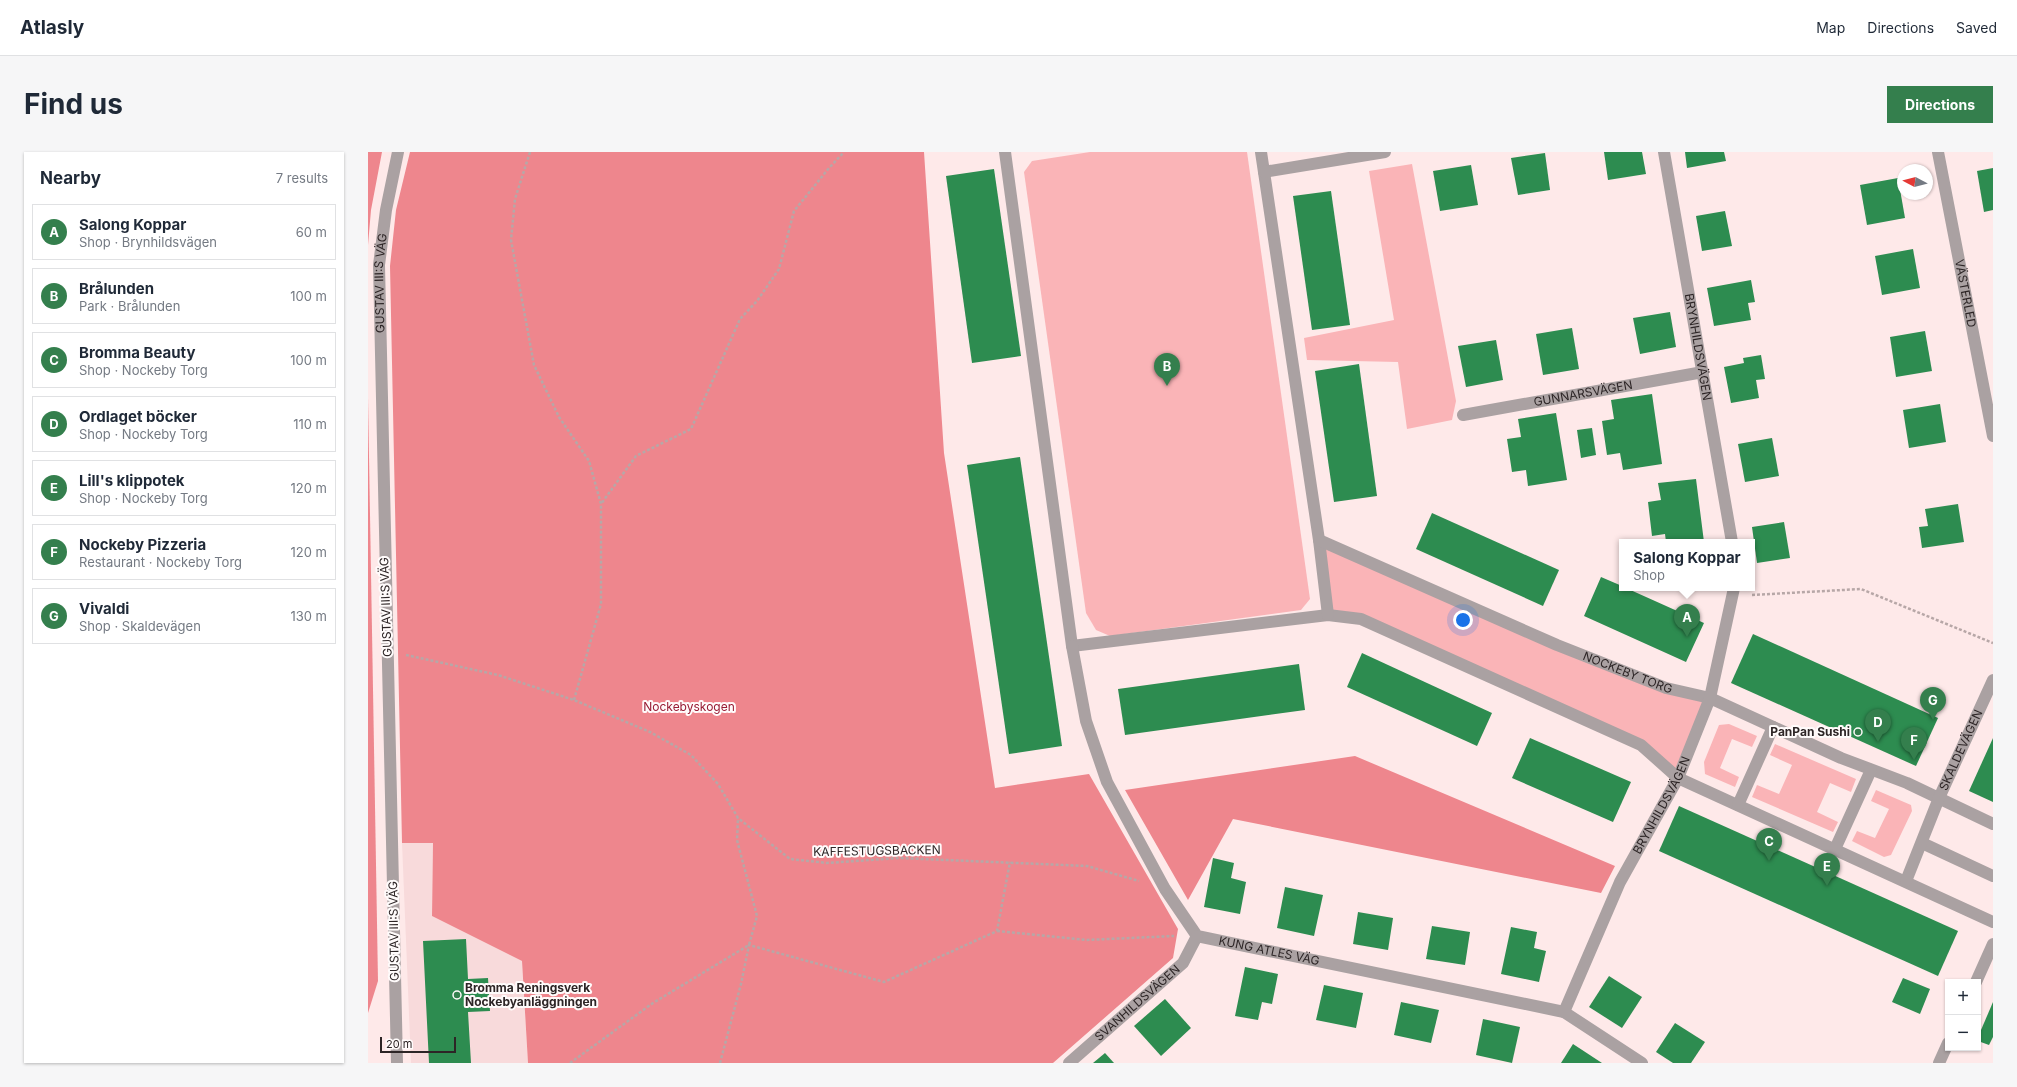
<!DOCTYPE html>
<html lang="en">
<head>
<meta charset="utf-8">
<style>
  body { margin:0; font-family:Inter,sans-serif; background:#f6f6f7; color:#1f2937 }
  .controls { position:absolute; right:12px; bottom:12px; display:grid; overflow:hidden; border-radius:0px; box-shadow:0 1px 3px #0004 }
  .controls button { width:36px; height:36px; display:grid; place-items:center; padding:0; border:0; border-bottom:1px solid #e0e1e3; background:#fff; color:#1f2937; font:20px sans-serif }
  .compass { position:absolute; left:1529px; top:12px; width:36px; height:36px; border-radius:50%; background:#fff; box-shadow:0 1px 3px #0004; rotate:277deg }
  .scale { position:absolute; left:12px; bottom:10px; width:76px; box-sizing:border-box; padding-left:4px; border:2px solid #2d2526; border-top:0; font-size:11px; line-height:14px; white-space:nowrap; color:#2d2526; -webkit-text-stroke:3px #fffbfb; paint-order:stroke }
  .you { position:absolute; left:1095px; top:468px; width:14px; height:14px; margin:-10px; border:3px solid #fff; border-radius:50%; background:#1a73e8; box-shadow:0 0 0 6px #1a73e833 }
  .badge { display:grid; place-items:center; width:26px; height:26px; border-radius:50%; background:#347f4d; color:#fff; font-size:13px; font-weight:700 }
  .pin { position:absolute; translate:-50% -33px; filter:drop-shadow(0 1px 2px #0008) }
  .pin::after { content:''; position:absolute; top:21px; width:14px; height:12px; background:inherit; clip-path:polygon(0 0,100% 0,50% 100%) }
  .popup { position:absolute; left:1251px; top:387px; width:136px; height:52px; box-sizing:border-box; display:grid; place-content:center; border-radius:0px; background:#fff; filter:drop-shadow(0 1px 3px #0005); font-size:13px; white-space:nowrap; color:#747a83 }
  .popup b { font-size:15px; color:#1f2937 }
  .popup::after { content:''; position:absolute; left:50%; top:100%; margin-left:-8px; border:8px solid transparent; border-top-color:#fff }
  .list { margin:0; padding:0; list-style:none }
  h2 { display:flex; justify-content:space-between; align-items:center; height:52px; margin:0; padding:0 16px; font-size:17px }
  h2 small { font-size:13px; font-weight:400; color:#747a83 }
  .list li { display:grid; grid-template-columns:26px 1fr auto; gap:12px; align-items:center; box-sizing:border-box; height:56px; margin:0 8px 8px; padding:0 8px; border:1px solid #e0e1e3; border-radius:0px }
  .list b { display:block; font-size:15px; white-space:nowrap }
  .list p { margin:0; font-size:13px; white-space:nowrap; color:#747a83 }
  .list em { font-size:13px; font-style:normal; color:#747a83 }
  .map { position:relative; flex:none; width:1625px; height:911px; overflow:hidden; border-radius:0px }
  header { display:flex; align-items:center; gap:24px; box-sizing:border-box; height:56px; padding:0 20px; background:#fff; border-bottom:1px solid #e0e1e3 }
  header strong { font-size:19px }
  nav { display:flex; gap:22px; margin-inline-start:auto; font-size:14px }
  .intro { display:flex; align-items:center; justify-content:space-between; box-sizing:border-box; height:96px; padding:0 24px }
  h1 { margin:0; font-size:28px }
  .button { padding:10px 18px; border-radius:0px; background:#347f4d; color:#fff; font-size:14px; font-weight:700 }
  main { display:flex; gap:24px; padding:0 24px }
  aside { flex:1; background:#fff; border-radius:0px; box-shadow:0 1px 3px #0004 }
  .map>svg:first-child { display:block }
</style>
</head>
<body>
<header>
<strong>Atlasly</strong>
<nav><a>Map</a><a>Directions</a><a>Saved</a></nav>
</header>
<div class="intro"><h1>Find us</h1><a class="button">Directions</a></div>
<main>
<aside>
<h2>Nearby<small>7 results</small></h2>
<ul class="list">
<li><span class="badge">A</span><div><b>Salong Koppar</b><p>Shop · Brynhildsvägen</p></div><em>60 m</em></li>
<li><span class="badge">B</span><div><b>Brålunden</b><p>Park · Brålunden</p></div><em>100 m</em></li>
<li><span class="badge">C</span><div><b>Bromma Beauty</b><p>Shop · Nockeby Torg</p></div><em>100 m</em></li>
<li><span class="badge">D</span><div><b>Ordlaget böcker</b><p>Shop · Nockeby Torg</p></div><em>110 m</em></li>
<li><span class="badge">E</span><div><b>Lill's klippotek</b><p>Shop · Nockeby Torg</p></div><em>120 m</em></li>
<li><span class="badge">F</span><div><b>Nockeby Pizzeria</b><p>Restaurant · Nockeby Torg</p></div><em>120 m</em></li>
<li><span class="badge">G</span><div><b>Vivaldi</b><p>Shop · Skaldevägen</p></div><em>130 m</em></li>
</ul>
</aside>
<div class="map">
<svg width="1625" height="911" viewBox="0 0 1625 911">
  <rect width="100%" height="100%" fill="#fee9e9"/>
  <polygon fill="#f8dadb" points="34,691 65,691 64,764 154,809 160,911 43,911"/>
  <g fill="#fab4b7">
    <polygon points="722,0 879,0 942,447 933,458 742,484 728,478 718,461 656,20 664,9"/>
    <polygon points="1044,12 1088,249 1084,268 1039,277 1030,210 939,208 936,186 1026,168 1001,19"/>
    <polygon points="951,388 1298,536 1342,546 1310,626 1273,593 993,467 960,463"/>
    <polygon points="1361,572 1389,584 1384,595 1364,587 1352,616 1371,625 1367,635 1337,622 1336,610 1351,573"/>
    <polygon points="1407,592 1488,627 1483,640 1462,631 1449,660 1470,670 1465,680 1384,645 1389,633 1411,642 1424,613 1402,603"/>
    <polygon points="1508,638 1543,653 1544,659 1523,703 1516,705 1484,689 1489,679 1507,686 1521,657 1503,649"/>
  </g>
  <g fill="#ee868d">
    <polygon points="0,0 14,0 3,58 0,93"/>
    <polygon points="42,0 556,0 576,301 627,636 721,622 810,777 805,806 685,911 160,911 154,809 64,764 65,691 34,691 22,114 28,58"/>
    <polygon points="0,246 10,829 0,861"/>
    <polygon points="987,604 1247,714 1233,741 865,667 820,748 757,638"/>
  </g>
  <g fill="#2d8c50">
    <polygon points="1236,0 1274,0 1278,22 1240,28"/>
    <polygon points="1317,0 1356,0 1358,9 1319,16"/>
    <polygon points="1177,1 1182,38 1150,43 1143,6"/>
    <polygon points="1103,13 1110,53 1072,59 1065,19"/>
    <polygon points="1625,16 1625,58 1616,60 1609,19"/>
    <polygon points="626,17 653,204 604,211 578,24"/>
    <polygon points="1530,26 1537,66 1499,73 1492,33"/>
    <polygon points="963,39 982,173 944,178 925,44"/>
    <polygon points="1357,59 1364,94 1334,99 1328,64"/>
    <polygon points="1545,97 1552,136 1514,143 1507,104"/>
    <polygon points="1383,128 1387,150 1380,151 1383,168 1346,174 1339,136"/>
    <polygon points="1302,160 1308,195 1272,202 1265,166"/>
    <polygon points="1204,176 1211,217 1175,223 1168,182"/>
    <polygon points="1557,179 1564,219 1528,225 1522,185"/>
    <polygon points="1128,188 1135,228 1098,235 1090,194"/>
    <polygon points="1393,203 1397,227 1388,228 1391,246 1363,251 1356,215 1376,211 1375,206"/>
    <polygon points="991,212 1009,344 966,350 947,219"/>
    <polygon points="1284,242 1294,312 1255,318 1252,301 1239,303 1234,269 1246,267 1243,248"/>
    <polygon points="1572,252 1578,290 1541,296 1535,258"/>
    <polygon points="1188,261 1199,328 1160,334 1158,318 1144,320 1139,287 1153,285 1150,267"/>
    <polygon points="1224,276 1228,303 1213,306 1209,278"/>
    <polygon points="1404,286 1411,324 1377,330 1370,292"/>
    <polygon points="652,305 694,594 641,602 599,313"/>
    <polygon points="1328,327 1336,390 1298,390 1297,382 1284,384 1280,350 1293,348 1290,331"/>
    <polygon points="1590,352 1596,390 1554,396 1551,375 1560,374 1557,357"/>
    <polygon points="1064,361 1191,418 1175,454 1048,397"/>
    <polygon points="1416,370 1422,406 1389,411 1384,375"/>
    <polygon points="1233,425 1254,434 1254,436 1258,436 1336,471 1318,510 1216,464"/>
    <polygon points="1385,482 1570,566 1548,614 1363,531"/>
    <polygon points="994,501 1124,561 1109,594 979,535"/>
    <polygon points="931,512 937,558 757,583 750,537"/>
    <polygon points="1162,586 1263,630 1245,670 1144,626"/>
    <polygon points="1625,586 1625,650 1601,639"/>
    <polygon points="1311,654 1590,779 1570,824 1291,699"/>
    <polygon points="845,706 866,711 863,726 878,730 872,762 836,755"/>
    <polygon points="917,735 955,743 946,784 909,776"/>
    <polygon points="990,760 1025,766 1020,798 985,792"/>
    <polygon points="1064,774 1102,780 1097,813 1058,807"/>
    <polygon points="1143,775 1169,780 1166,796 1178,799 1171,830 1133,822"/>
    <polygon points="98,787 100,827 120,826 122,859 100,860 103,911 61,911 55,789"/>
    <polygon points="877,815 910,822 904,852 894,850 890,868 867,864"/>
    <polygon points="1241,824 1274,845 1254,876 1221,855"/>
    <polygon points="1535,826 1562,837 1552,862 1524,850"/>
    <polygon points="956,833 995,841 988,876 948,868"/>
    <polygon points="797,847 823,876 793,904 766,874"/>
    <polygon points="1033,850 1071,858 1063,891 1026,883"/>
    <polygon points="1625,850 1625,885 1621,893 1610,889 1610,885"/>
    <polygon points="1115,867 1152,875 1144,911 1108,903"/>
    <polygon points="1307,871 1337,890 1323,911 1305,911 1288,900"/>
    <polygon points="1205,892 1234,911 1193,911"/>
    <polygon points="737,901 746,911 725,911"/>
  </g>
  <g fill="none" stroke-linecap="round" stroke-linejoin="round">
    <g stroke="#b7a7a7" stroke-width="2.5" stroke-dasharray="3 2" stroke-linecap="butt">
      <polyline points="162,0 147,47 143,88 166,213 191,265 221,309 233,352 268,304 323,277 372,167 389,149 411,117 426,59 461,16 476,0"/>
      <polyline points="1384,443 1493,437 1625,491"/>
      <polyline points="38,503 130,523 206,548 282,580 323,603 350,632 370,666 422,707 459,711 531,706 719,714 771,729"/>
      <polyline points="206,548 233,452 233,352"/>
      <polyline points="629,779 718,788 806,784"/>
      <polyline points="202,911 285,851 381,793 389,764 369,688 370,666"/>
      <polyline points="352,911 373,832 381,793 516,830 629,779 642,710"/>
    </g>
    <g stroke="#aaa1a2" stroke-width="12">
      <polyline points="637,0 704,494 960,463 993,467 1273,593 1310,626 1625,770"/>
      <polyline points="893,0 951,388 960,463"/>
      <path id="s1" d="M 1296,0 L 1364,390"/>
      <path id="s2" d="M 1570,0 L 1625,284"/>
      <polyline points="896,20 1017,0"/>
      <path id="s3" d="M 1095,263 L 1335,220"/>
      <path id="s4" d="M 951,388 L 1189,493 L 1298,536 L 1342,546 L 1473,606 L 1539,631 L 1625,672"/>
      <path id="s5" d="M 704,494 L 718,569 L 739,630 L 797,737 L 829,784 L 1196,860 L 1274,911"/>
      <polyline points="1370,653 1405,575"/>
      <polyline points="1554,691 1625,724"/>
      <polyline points="1467,697 1503,618"/>
      <path id="s6" d="M 1538,729 L 1571,646 L 1625,528"/>
      <polyline points="1608,830 1625,792"/>
      <path id="s7" d="M 1196,860 L 1252,730 L 1310,626 L 1342,546 L 1366,436"/>
      <path id="s8" d="M 29,911 L 11,113 L 18,58 L 30,0"/>
      <path id="s9" d="M 701,911 L 815,811 L 829,784"/>
      <polyline points="1571,911 1580,891"/>
    </g>
  </g>
  <g fill="#347f4d" stroke="#fffbfb" stroke-width="1.5">
    <circle cx="1490" cy="580" r="4"/>
    <circle cx="89" cy="843" r="4"/>
  </g>
  <g text-anchor="middle" stroke-width="4" stroke-linejoin="round" paint-order="stroke">
    <g font-size="12" fill="#2d2526" stroke="#fffbfb">
      <text dy="4" stroke="none"><textPath href="#s8" startOffset="780">GUSTAV III:S VÄG</textPath></text>
      <text dy="4" stroke="none"><textPath href="#s2" startOffset="144">VÄSTERLED</textPath></text>
      <text dy="4" stroke="none"><textPath href="#s1" startOffset="198">BRYNHILDSVÄGEN</textPath></text>
      <text dy="4" stroke="none"><textPath href="#s3" startOffset="122">GUNNARSVÄGEN</textPath></text>
      <text transform="translate(18 455) rotate(-92)" y="4">GUSTAV III:S VÄG</text>
      <text dy="4" stroke="none"><textPath href="#s4" startOffset="336">NOCKEBY TORG</textPath></text>
      <text dy="4" stroke="none"><textPath href="#s6" startOffset="142">SKALDEVÄGEN</textPath></text>
      <text dy="4" stroke="none"><textPath href="#s7" startOffset="229">BRYNHILDSVÄGEN</textPath></text>
      <text transform="translate(509 699) rotate(-1)" y="4">KAFFESTUGSBACKEN</text>
      <text transform="translate(26 779) rotate(-91)" y="4">GUSTAV III:S VÄG</text>
      <text dy="4" stroke="none"><textPath href="#s5" startOffset="393">KUNG ATLES VÄG</textPath></text>
      <text dy="4" stroke="none"><textPath href="#s9" startOffset="91">SVANHILDSVÄGEN</textPath></text>
    </g>
    <g font-size="12" fill="#981c35" stroke="#fffbfb">
      <text x="321" y="559">Nockebyskogen</text>
    </g>
    <g font-size="12" font-weight="bold" fill="#2d2526" stroke="#fffbfb" text-anchor="end">
      <text x="1482" y="584">PanPan Sushi</text>
      <text x="97" y="840" text-anchor="start">Bromma Reningsverk<tspan x="97" dy="14">Nockebyanläggningen</tspan></text>
    </g>
  </g>
</svg>
<div class="controls">
<button>+</button>
<button>−</button>
</div>
<svg class="compass" viewBox="-18 -18 36 36"><path d="M0-13l5 13h-10z" fill="#e53935"/><path d="M0 13l5-13h-10z" fill="#747a83"/></svg>
<div class="scale">20 m</div>
<div class="you"></div>
<div class="pin badge" style="left:1319px;top:485px">A</div>
<div class="popup"><b>Salong Koppar</b>Shop</div>
<div class="pin badge" style="left:799px;top:234px">B</div>
<div class="pin badge" style="left:1401px;top:709px">C</div>
<div class="pin badge" style="left:1510px;top:590px">D</div>
<div class="pin badge" style="left:1459px;top:734px">E</div>
<div class="pin badge" style="left:1546px;top:608px">F</div>
<div class="pin badge" style="left:1565px;top:568px">G</div>
</div>
</main>
</body>
</html>
